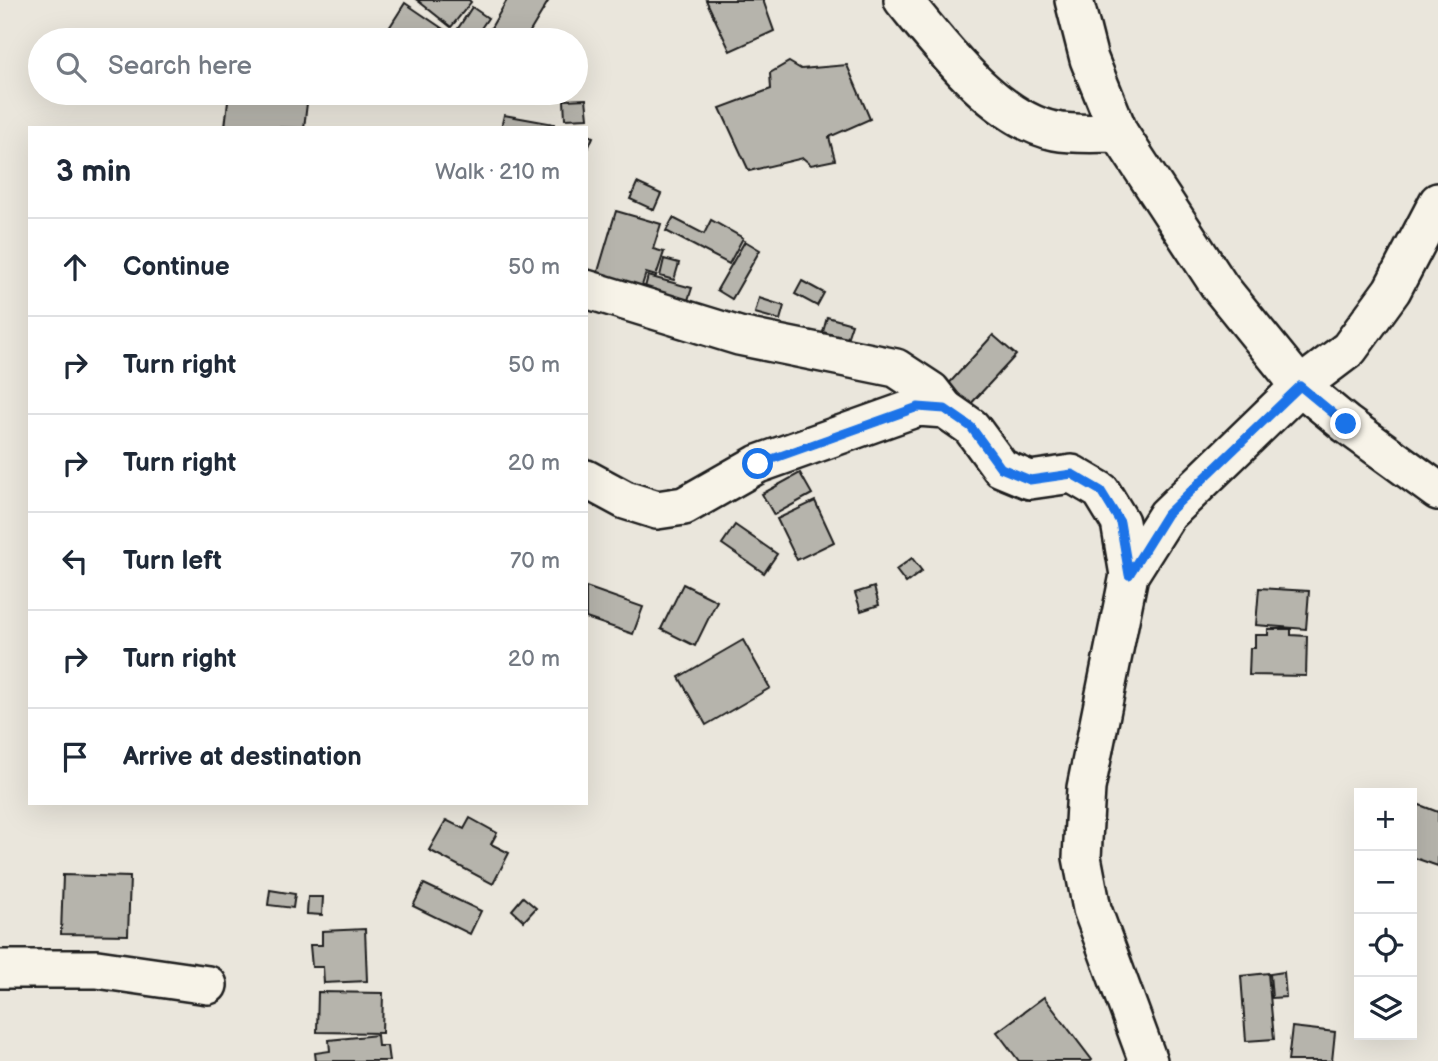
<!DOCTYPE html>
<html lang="en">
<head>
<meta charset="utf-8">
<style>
  body { margin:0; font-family:"Balsamiq Sans",sans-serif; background:#f6f6f7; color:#1f2937 }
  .controls { position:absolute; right:21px; bottom:21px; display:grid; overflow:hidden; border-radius:0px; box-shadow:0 7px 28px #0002 }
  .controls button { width:63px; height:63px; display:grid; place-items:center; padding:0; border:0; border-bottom:2px solid #e0e1e3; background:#fff; color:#1f2937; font:35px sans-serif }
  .stop { position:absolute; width:21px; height:21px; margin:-16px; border:5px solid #1a73e8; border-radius:50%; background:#fff }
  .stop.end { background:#1a73e8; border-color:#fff; box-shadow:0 2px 7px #0008 }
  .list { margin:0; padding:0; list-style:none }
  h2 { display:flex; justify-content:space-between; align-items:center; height:91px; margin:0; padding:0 28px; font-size:30px }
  h2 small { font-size:23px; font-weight:400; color:#747a83 }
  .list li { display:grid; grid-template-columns:46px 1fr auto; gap:21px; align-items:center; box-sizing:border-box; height:98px; padding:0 28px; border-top:2px solid #e0e1e3 }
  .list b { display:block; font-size:26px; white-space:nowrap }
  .list em { font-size:23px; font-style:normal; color:#747a83 }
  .icon { flex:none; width:38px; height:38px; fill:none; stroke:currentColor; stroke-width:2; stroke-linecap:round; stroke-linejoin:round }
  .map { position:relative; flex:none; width:1438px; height:1061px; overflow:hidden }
  .search { position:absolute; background:#fff; box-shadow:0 7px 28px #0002; left:28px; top:28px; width:560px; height:77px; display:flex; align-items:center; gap:18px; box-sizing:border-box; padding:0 24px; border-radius:38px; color:#747a83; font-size:26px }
  .panel { position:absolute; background:#fff; box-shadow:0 7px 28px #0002; left:28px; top:126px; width:560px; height:679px; border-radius:0px }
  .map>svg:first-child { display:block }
</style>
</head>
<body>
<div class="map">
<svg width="1438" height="1061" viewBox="0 0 1438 1061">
  <rect width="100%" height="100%" fill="#eae6dc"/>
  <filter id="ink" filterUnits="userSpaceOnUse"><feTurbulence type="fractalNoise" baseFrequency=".0143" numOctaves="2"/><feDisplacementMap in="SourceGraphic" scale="14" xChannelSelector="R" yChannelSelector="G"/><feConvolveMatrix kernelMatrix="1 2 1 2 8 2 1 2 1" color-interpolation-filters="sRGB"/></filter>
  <g filter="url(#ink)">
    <g fill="#b6b4ac" stroke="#1c1c1c" stroke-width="2">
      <polygon points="417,0 469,0 471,2 451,27"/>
      <polygon points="507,0 549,0 525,40 484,40"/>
      <polygon points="706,0 763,0 774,31 730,51"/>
      <polygon points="405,3 455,37 453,40 390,40 384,36"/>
      <polygon points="472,7 488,18 473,40 457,30"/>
      <polygon points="789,62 801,69 847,65 870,119 829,137 835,160 811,165 803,158 749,171 720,108 771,89 770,73"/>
      <polygon points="229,93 308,95 304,128 225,127"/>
      <polygon points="586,99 588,118 565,119 564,100"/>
      <polygon points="504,115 554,124 553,128 501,128"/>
      <polygon points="586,134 593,137 586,153"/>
      <polygon points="637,183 661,194 654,210 630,199"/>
      <polygon points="616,211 661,224 653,249 664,252 656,276 646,273 638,298 594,285"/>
      <polygon points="673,218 704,234 711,220 743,238 729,264 666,231"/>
      <polygon points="745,241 760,250 732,299 717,290"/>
      <polygon points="664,259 679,263 674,280 660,276"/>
      <polygon points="648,276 692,288 687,303 644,291"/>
      <polygon points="802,281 824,293 817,306 795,294"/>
      <polygon points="759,298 784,306 780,320 755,313"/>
      <polygon points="827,317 852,324 847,339 823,332"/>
      <polygon points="993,335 1016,355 967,408 945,388"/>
      <polygon points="800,473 812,494 774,515 762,494"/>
      <polygon points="815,501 834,542 797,560 777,519"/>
      <polygon points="735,525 777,554 764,573 722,544"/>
      <polygon points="912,558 922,571 906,583 896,570"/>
      <polygon points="683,584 717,601 695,646 661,629"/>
      <polygon points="586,587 643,607 633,634 586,618"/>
      <polygon points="874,587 879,605 861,611 855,593"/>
      <polygon points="1259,588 1309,591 1306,629 1256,625"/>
      <polygon points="1268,629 1291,629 1291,635 1307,636 1306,676 1249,675 1250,648 1255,648 1255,635 1268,635"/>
      <polygon points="743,640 770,688 706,725 679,677"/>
      <polygon points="1412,802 1438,812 1438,866 1412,857"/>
      <polygon points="470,818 497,833 491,844 509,853 493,884 429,850 446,820 464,829"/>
      <polygon points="63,875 130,877 128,935 61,934"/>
      <polygon points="424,884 481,911 470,934 413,906"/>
      <polygon points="270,890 295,894 293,908 268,905"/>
      <polygon points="308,897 323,897 322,915 307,914"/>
      <polygon points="523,897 536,908 524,921 512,910"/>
      <polygon points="365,929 367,981 324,983 323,967 312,967 310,945 322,945 322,931"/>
      <polygon points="1284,972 1286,997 1272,998 1270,974"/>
      <polygon points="1268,973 1274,1039 1246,1041 1241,976"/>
      <polygon points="318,992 383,993 382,1033 317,1032"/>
      <polygon points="1044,997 1092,1060 1091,1061 1019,1061 997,1032"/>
      <polygon points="1292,1027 1335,1032 1332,1061 1288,1061"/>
      <polygon points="377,1035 378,1046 387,1046 389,1061 316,1061 315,1053 330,1051 329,1040"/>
    </g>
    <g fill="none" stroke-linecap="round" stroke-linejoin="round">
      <defs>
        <g id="minor">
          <path d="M 903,0 C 939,44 996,120 1055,131 C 1075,135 1098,133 1119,133"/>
          <polyline points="1074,0 1089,59 1119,133 1220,287 1300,386 1346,424 1438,491"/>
          <polyline points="586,289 739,336 896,368 931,391 945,409"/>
          <polyline points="586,479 625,500 657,510 684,506 758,464 918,407 945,409 971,427 1001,468 1030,480 1072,474 1101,491 1120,522 1129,575"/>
          <polyline points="0,969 97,969 208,985"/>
          <polyline points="1148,1061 1092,909 1082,857 1086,788 1129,575 1167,515 1300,386 1349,349 1392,290 1438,202"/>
        </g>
      </defs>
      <use href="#minor" stroke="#1c1c1c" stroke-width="42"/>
      <use href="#minor" stroke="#f7f3e8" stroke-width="37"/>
    </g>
  </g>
  <g fill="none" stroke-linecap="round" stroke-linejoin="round" filter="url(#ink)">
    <polyline stroke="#1a73e8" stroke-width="9" points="758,464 918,407 945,409 971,427 1001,468 1030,480 1072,474 1101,491 1120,522 1129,575 1167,514 1300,386 1346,424"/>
  </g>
</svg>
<div class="controls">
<button>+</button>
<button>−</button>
<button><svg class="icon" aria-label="locate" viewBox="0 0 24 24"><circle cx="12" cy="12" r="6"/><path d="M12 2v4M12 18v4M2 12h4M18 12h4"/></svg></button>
<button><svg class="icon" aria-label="layers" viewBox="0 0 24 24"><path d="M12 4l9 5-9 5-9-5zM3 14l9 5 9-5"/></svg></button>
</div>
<div class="stop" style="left:758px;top:464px"></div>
<div class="stop end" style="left:1346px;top:424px"></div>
<div class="search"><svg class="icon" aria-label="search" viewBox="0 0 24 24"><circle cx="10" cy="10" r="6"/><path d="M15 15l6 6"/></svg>Search here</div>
<section class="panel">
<h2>3 min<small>Walk · 210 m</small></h2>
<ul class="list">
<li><svg class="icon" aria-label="ahead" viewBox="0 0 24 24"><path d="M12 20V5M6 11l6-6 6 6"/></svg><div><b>Continue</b></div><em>50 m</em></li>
<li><svg class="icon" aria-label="right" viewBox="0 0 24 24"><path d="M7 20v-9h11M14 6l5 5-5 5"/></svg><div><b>Turn right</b></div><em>50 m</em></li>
<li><svg class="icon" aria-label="right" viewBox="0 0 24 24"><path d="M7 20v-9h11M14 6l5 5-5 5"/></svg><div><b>Turn right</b></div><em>20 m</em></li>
<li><svg class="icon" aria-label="left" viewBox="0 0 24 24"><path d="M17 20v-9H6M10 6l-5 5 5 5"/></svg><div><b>Turn left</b></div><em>70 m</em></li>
<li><svg class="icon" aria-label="right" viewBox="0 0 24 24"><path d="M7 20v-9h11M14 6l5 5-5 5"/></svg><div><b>Turn right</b></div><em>20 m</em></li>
<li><svg class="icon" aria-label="arrive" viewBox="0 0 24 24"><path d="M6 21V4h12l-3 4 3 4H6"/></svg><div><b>Arrive at destination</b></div></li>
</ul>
</section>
</div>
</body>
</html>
